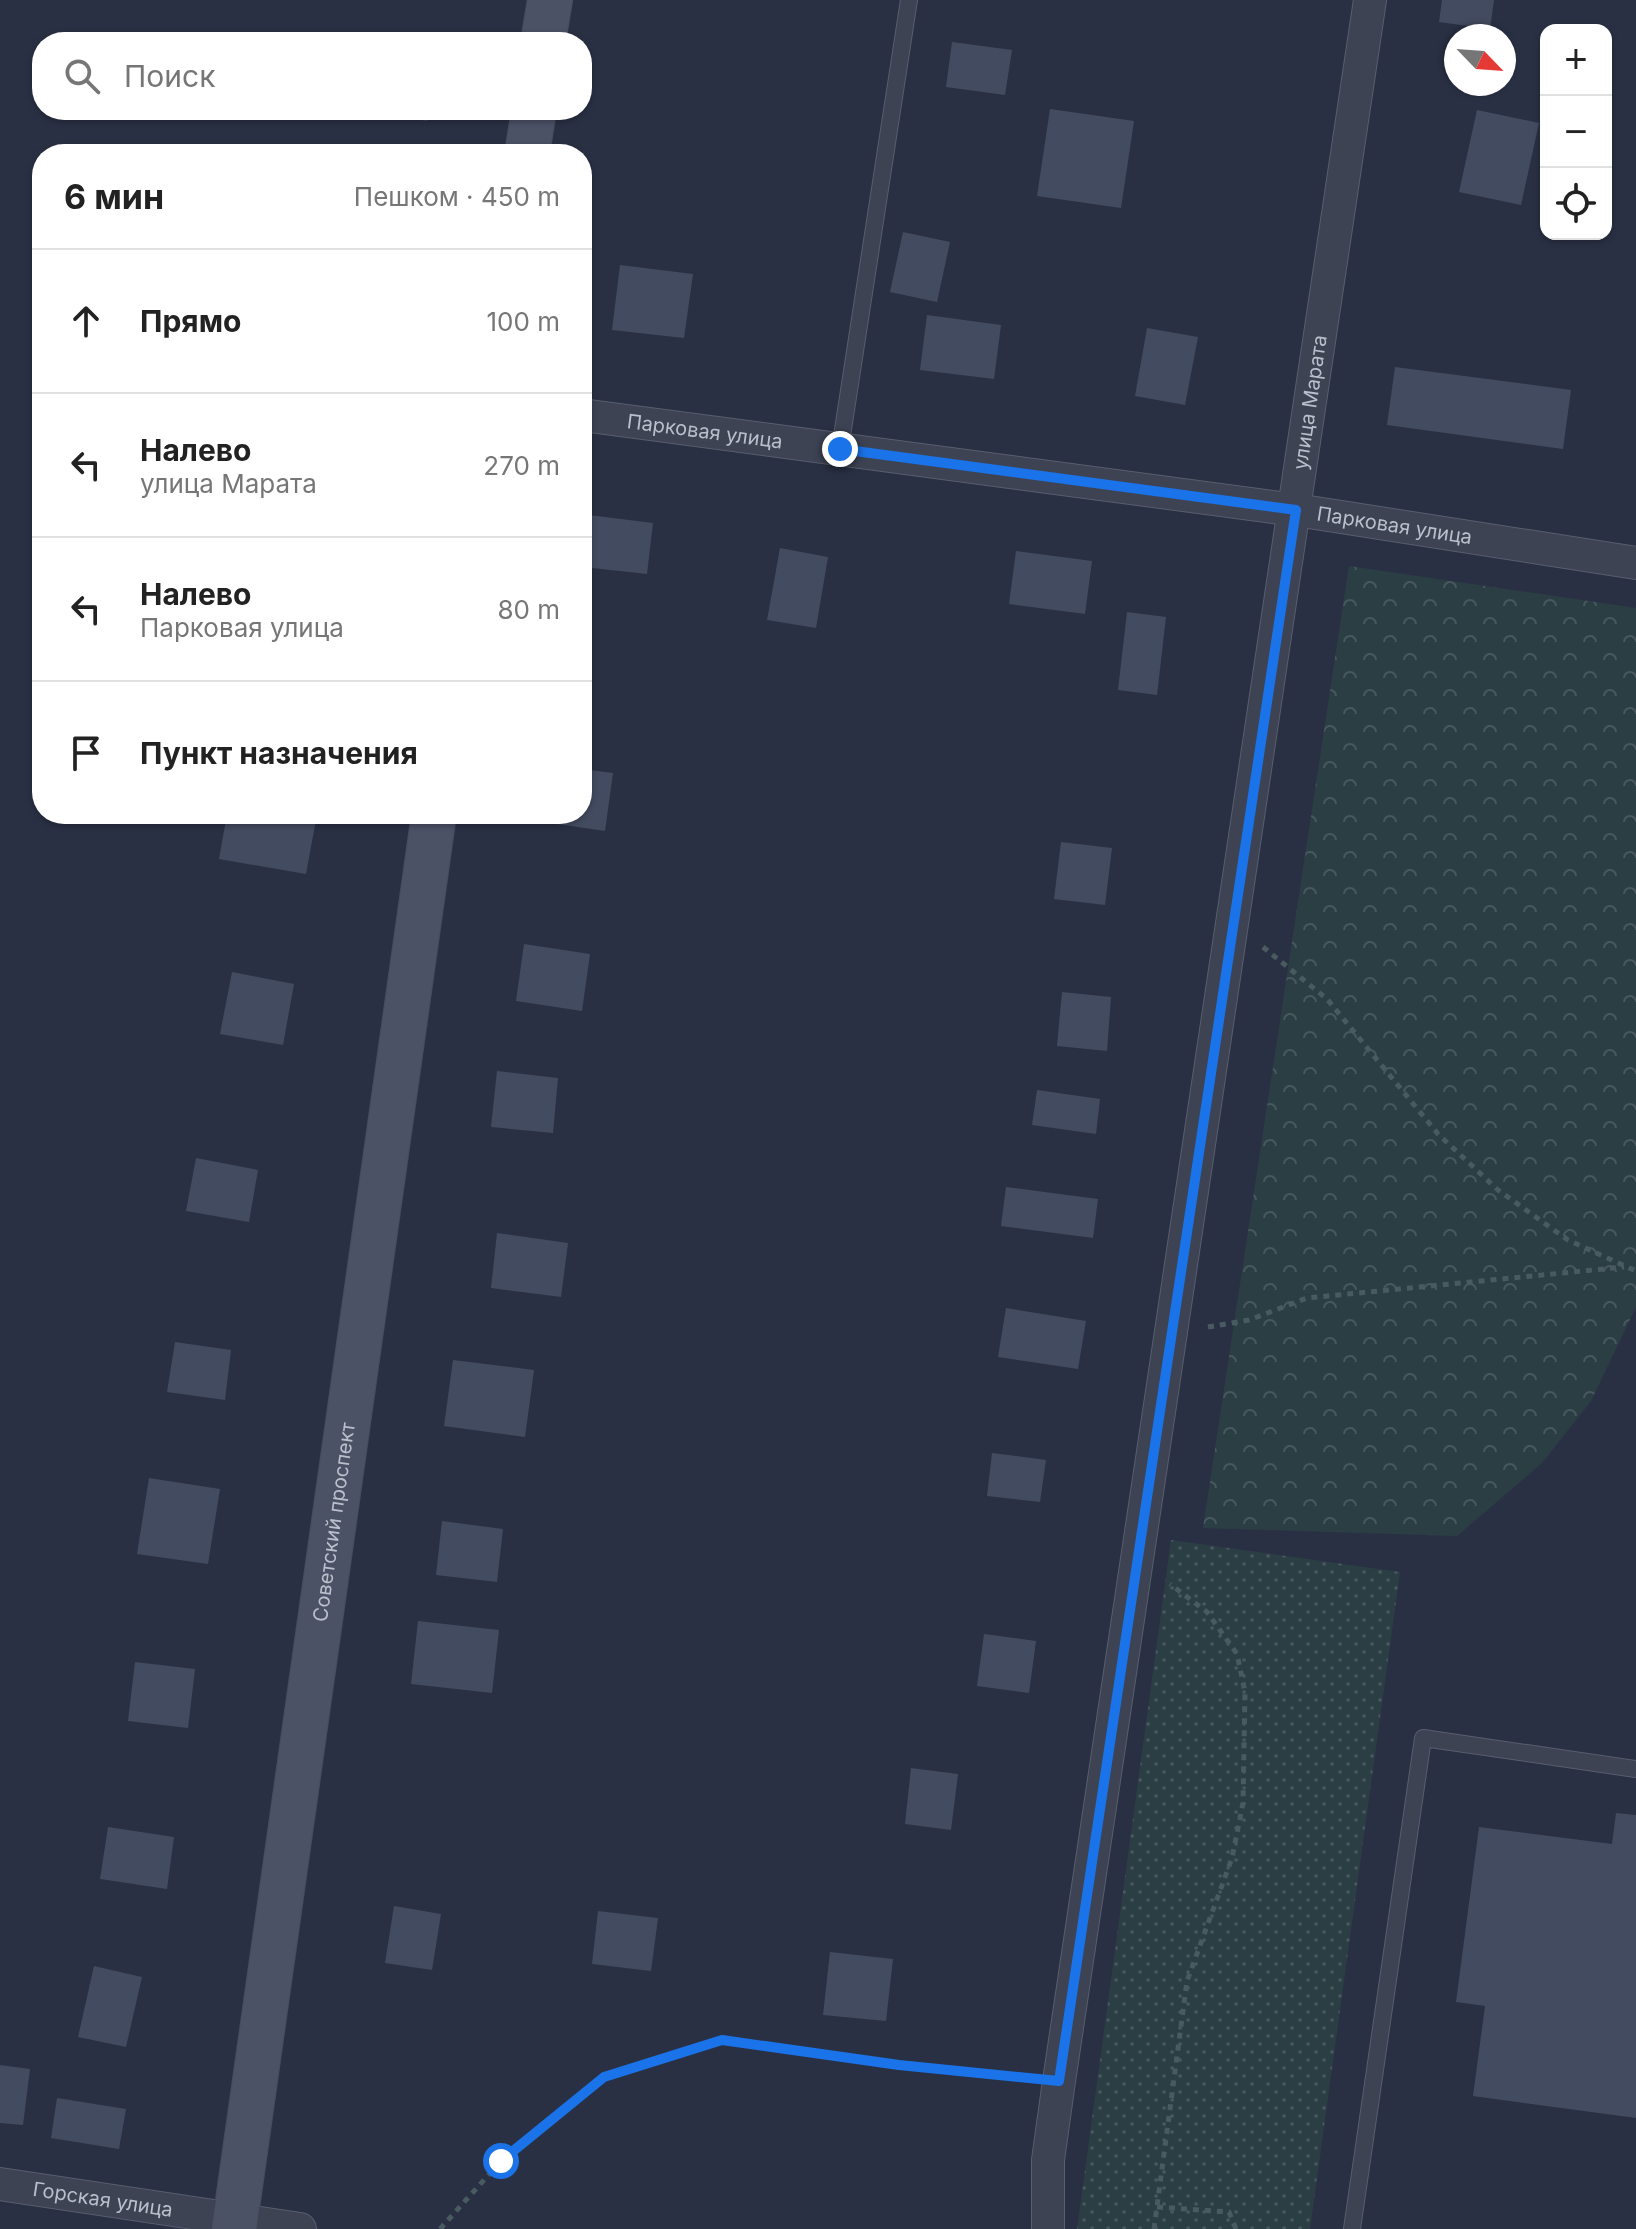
<!DOCTYPE html>
<html lang="ru">
<head>
<meta charset="utf-8">
<style>
  body { margin:0; font-family:Inter,sans-serif; background:#f2f2f2; color:#222 }
  .controls { position:absolute; right:24px; top:24px; display:grid; overflow:hidden; border-radius:16px; box-shadow:0 2px 6px #0004 }
  .controls button { width:72px; height:72px; display:grid; place-items:center; padding:0; border:0; border-bottom:2px solid #e0e0e0; background:#fff; color:#222; font:40px sans-serif }
  .compass { position:absolute; left:1444px; top:24px; width:72px; height:72px; border-radius:50%; background:#fff; box-shadow:0 2px 6px #0004; rotate:115deg }
  .stop { position:absolute; width:24px; height:24px; margin:-18px; border:6px solid #1a73e8; border-radius:50%; background:#fff }
  .stop.end { background:#1a73e8; border-color:#fff; box-shadow:0 2px 8px #0008 }
  .list { margin:0; padding:0; list-style:none }
  h2 { display:flex; justify-content:space-between; align-items:center; height:104px; margin:0; padding:0 32px; font-size:34px }
  h2 small { font-size:26px; font-weight:400; color:#767676 }
  .list li { display:grid; grid-template-columns:52px 1fr auto; gap:24px; align-items:center; box-sizing:border-box; height:144px; padding:0 32px; border-top:2px solid #e0e0e0 }
  .list b { display:block; font-size:30px; white-space:nowrap }
  .list p { margin:0; font-size:26px; white-space:nowrap; color:#767676 }
  .list em { font-size:26px; font-style:normal; color:#767676 }
  .icon { flex:none; width:44px; height:44px; fill:none; stroke:currentColor; stroke-width:2; stroke-linecap:round; stroke-linejoin:round }
  .map { position:relative; flex:none; width:1636px; height:2229px; overflow:hidden }
  .search { position:absolute; background:#fff; box-shadow:0 2px 6px #0004; left:32px; top:32px; width:560px; height:88px; display:flex; align-items:center; gap:20px; box-sizing:border-box; padding:0 28px; border-radius:32px; color:#767676; font-size:30px }
  .panel { position:absolute; background:#fff; box-shadow:0 2px 6px #0004; left:32px; top:144px; width:560px; height:680px; border-radius:32px }
  .map>svg:first-child { display:block }
</style>
</head>
<body>
<div class="map">
<svg width="1636" height="2229" viewBox="0 0 1636 2229">
  <defs>
    <pattern id="forest-crowns" width="20" height="18" patternUnits="userSpaceOnUse" patternTransform="scale(2)"><rect width="20" height="18" fill="#2b3e44"/><path d="M2 6a3 3 0 1 1 6 0M12 15a3 3 0 1 1 6 0" fill="none" stroke="#48585e"/></pattern>
    <pattern id="park-dots" width="8" height="8" patternUnits="userSpaceOnUse" patternTransform="scale(2)"><rect width="8" height="8" fill="#2b3e44"/><path d="M2 2h.1M6 6h.1" fill="none" stroke="#48585e" stroke-width="1.8" stroke-linecap="round"/></pattern>
  </defs>
  <rect width="100%" height="100%" fill="#293043"/>
  <polygon fill="url(#forest-crowns)" points="1349,566 1636,608 1636,1307 1591,1401 1542,1463 1457,1536 1203,1528"/>
  <polygon fill="url(#park-dots)" points="1171,1540 1400,1572 1310,2229 1077,2229"/>
  <g fill="#434b60">
    <polygon points="1442,0 1494,0 1490,29 1439,22"/>
    <polygon points="952,42 1012,50 1005,95 946,87"/>
    <polygon points="1050,109 1134,121 1121,208 1037,196"/>
    <polygon points="368,110 428,110 427,121"/>
    <polygon points="1477,110 1539,123 1521,205 1459,192"/>
    <polygon points="903,232 950,242 937,302 890,292"/>
    <polygon points="620,265 693,274 684,338 612,330"/>
    <polygon points="927,315 1001,325 994,379 920,370"/>
    <polygon points="1147,328 1198,337 1185,405 1135,396"/>
    <polygon points="1395,367 1571,390 1563,449 1387,425"/>
    <polygon points="589,515 653,523 647,574 583,567"/>
    <polygon points="780,548 828,557 816,628 767,620"/>
    <polygon points="1016,551 1092,561 1085,614 1009,604"/>
    <polygon points="1127,612 1166,617 1157,695 1118,690"/>
    <polygon points="582,769 613,773 605,831 537,821 538,814 582,814"/>
    <polygon points="227,814 280,814 316,820 306,874 219,859"/>
    <polygon points="1061,842 1112,848 1105,905 1054,899"/>
    <polygon points="524,944 590,954 582,1011 516,1001"/>
    <polygon points="232,972 294,984 283,1045 220,1034"/>
    <polygon points="1062,992 1111,997 1107,1051 1057,1046"/>
    <polygon points="497,1071 558,1078 553,1133 491,1127"/>
    <polygon points="1037,1090 1100,1099 1096,1134 1032,1125"/>
    <polygon points="196,1158 258,1170 249,1222 186,1211"/>
    <polygon points="1006,1187 1098,1199 1093,1238 1001,1226"/>
    <polygon points="497,1233 568,1243 561,1297 491,1288"/>
    <polygon points="1006,1308 1086,1321 1078,1369 998,1357"/>
    <polygon points="175,1342 231,1350 225,1400 167,1392"/>
    <polygon points="453,1360 534,1370 525,1437 444,1426"/>
    <polygon points="992,1453 1046,1460 1040,1502 987,1496"/>
    <polygon points="149,1478 220,1489 208,1564 137,1554"/>
    <polygon points="442,1521 503,1529 497,1582 436,1575"/>
    <polygon points="418,1621 499,1630 492,1693 411,1684"/>
    <polygon points="984,1634 1036,1641 1029,1693 977,1686"/>
    <polygon points="135,1662 195,1669 188,1728 128,1721"/>
    <polygon points="911,1768 958,1774 951,1830 905,1824"/>
    <polygon points="1616,1813 1636,1815 1636,2118 1473,2096 1485,2006 1456,2002 1479,1827 1612,1844"/>
    <polygon points="108,1827 174,1837 167,1889 100,1879"/>
    <polygon points="394,1906 441,1914 432,1970 385,1963"/>
    <polygon points="598,1911 658,1918 651,1971 592,1964"/>
    <polygon points="830,1952 893,1959 886,2021 823,2015"/>
    <polygon points="94,1966 142,1977 126,2047 78,2037"/>
    <polygon points="0,2065 30,2069 23,2125 0,2123"/>
    <polygon points="57,2098 126,2109 119,2149 51,2138"/>
  </g>
  <g fill="none" stroke-linecap="round" stroke-linejoin="round">
    <defs>
      <g id="lane">
        <polyline points="840,449 909,0"/>
        <polyline points="1352,2229 1423,1738 1636,1769"/>
      </g>
      <g id="street">
        <path id="s1" d="M 582,415 L 1296,510 L 1636,563"/>
        <path id="s2" d="M 0,2184 L 300,2229"/>
        <path id="s3" d="M 1048,2229 L 1048,2160 L 1059,2081 L 1370,0"/>
      </g>
      <g id="secondary">
        <polyline points="543,42 550,0"/>
        <polyline points="527,154 534,110"/>
        <path id="s4" d="M 234,2229 L 434,814"/>
      </g>
    </defs>
    <use href="#lane" stroke="#585e6d" stroke-width="18"/>
    <use href="#street" stroke="#585e6d" stroke-width="34"/>
    <use href="#secondary" stroke="#474c5c" stroke-width="46"/>
    <g stroke="#495b60" stroke-width="5" stroke-dasharray="6 6" stroke-linecap="butt">
      <polyline points="1263,947 1327,999 1438,1134 1498,1190 1568,1240 1636,1271"/>
      <polyline points="1208,1327 1249,1320 1307,1298 1624,1267"/>
      <polyline points="1157,2207 1229,2212 1236,2229"/>
      <polyline points="440,2229 501,2161 604,2077 722,2040 899,2065 1027,2078"/>
      <polyline points="1154,2229 1187,1981 1232,1858 1243,1803 1245,1692 1237,1654 1207,1612 1170,1584"/>
    </g>
    <use href="#lane" stroke="#3d4353" stroke-width="16"/>
    <use href="#street" stroke="#3d4353" stroke-width="32"/>
    <use href="#secondary" stroke="#4b5266" stroke-width="44"/>
  </g>
  <g fill="none" stroke-linecap="round" stroke-linejoin="round">
    <polyline stroke="#1a73e8" stroke-width="10" points="501,2161 604,2077 722,2040 899,2065 1059,2081 1296,510 840,449"/>
  </g>
  <g text-anchor="middle" stroke-width="6" stroke-linejoin="round" paint-order="stroke">
    <g font-size="20" fill="#babfcc" stroke="#212838">
      <text dy="7" stroke="none"><textPath href="#s3" startOffset="1846">улица Марата</textPath></text>
      <text dy="7" stroke="none"><textPath href="#s1" startOffset="124">Парковая улица</textPath></text>
      <text dy="7" stroke="none"><textPath href="#s1" startOffset="820">Парковая улица</textPath></text>
      <text dy="7" stroke="none"><textPath href="#s4" startOffset="714">Советский проспект</textPath></text>
      <text dy="7" stroke="none"><textPath href="#s2" startOffset="104">Горская улица</textPath></text>
    </g>
  </g>
</svg>
<div class="controls">
<button>+</button>
<button>−</button>
<button><svg class="icon" aria-label="locate" viewBox="0 0 24 24"><circle cx="12" cy="12" r="6"/><path d="M12 2v4M12 18v4M2 12h4M18 12h4"/></svg></button>
</div>
<svg class="compass" viewBox="-18 -18 36 36"><path d="M0-13l5 13h-10z" fill="#e53935"/><path d="M0 13l5-13h-10z" fill="#767676"/></svg>
<div class="stop" style="left:501px;top:2161px"></div>
<div class="stop end" style="left:840px;top:449px"></div>
<div class="search"><svg class="icon" aria-label="search" viewBox="0 0 24 24"><circle cx="10" cy="10" r="6"/><path d="M15 15l6 6"/></svg>Поиск</div>
<section class="panel">
<h2>6 мин<small>Пешком · 450 m</small></h2>
<ul class="list">
<li><svg class="icon" aria-label="ahead" viewBox="0 0 24 24"><path d="M12 20V5M6 11l6-6 6 6"/></svg><div><b>Прямо</b></div><em>100 m</em></li>
<li><svg class="icon" aria-label="left" viewBox="0 0 24 24"><path d="M17 20v-9H6M10 6l-5 5 5 5"/></svg><div><b>Налево</b><p>улица Марата</p></div><em>270 m</em></li>
<li><svg class="icon" aria-label="left" viewBox="0 0 24 24"><path d="M17 20v-9H6M10 6l-5 5 5 5"/></svg><div><b>Налево</b><p>Парковая улица</p></div><em>80 m</em></li>
<li><svg class="icon" aria-label="arrive" viewBox="0 0 24 24"><path d="M6 21V4h12l-3 4 3 4H6"/></svg><div><b>Пункт назначения</b></div></li>
</ul>
</section>
</div>
</body>
</html>
